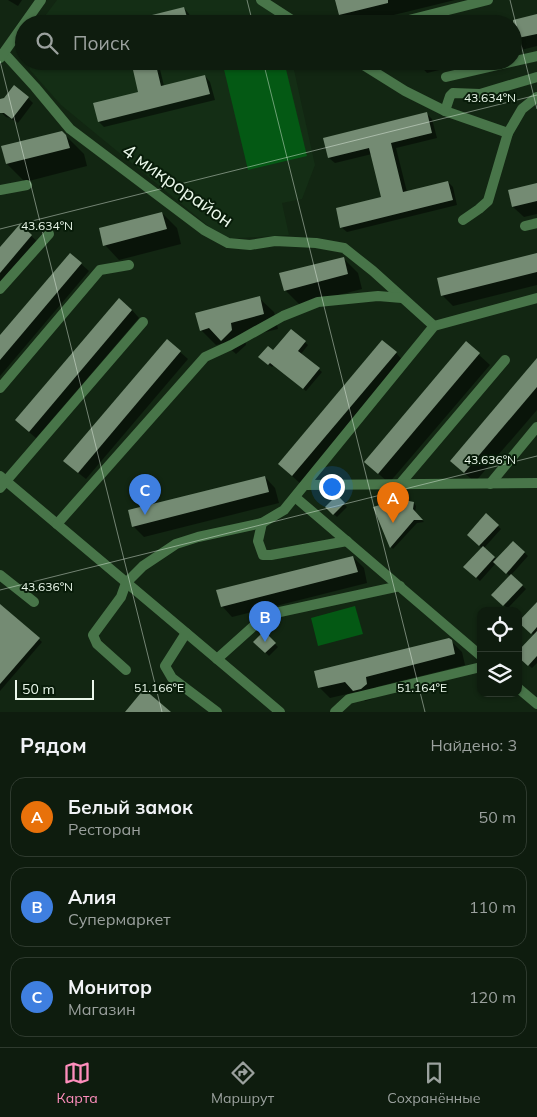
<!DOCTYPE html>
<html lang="ru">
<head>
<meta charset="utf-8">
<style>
  body { margin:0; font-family:Mulish,sans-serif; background:#172517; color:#f1f3f6 }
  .controls { position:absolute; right:15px; bottom:15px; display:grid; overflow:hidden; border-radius:10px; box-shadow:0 1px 4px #0004 }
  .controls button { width:45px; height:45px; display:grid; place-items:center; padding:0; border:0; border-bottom:1px solid #2e3a2e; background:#0e1c0e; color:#f1f3f6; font:25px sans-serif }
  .scale { position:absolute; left:15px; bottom:12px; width:79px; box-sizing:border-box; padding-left:5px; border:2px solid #eaf7ea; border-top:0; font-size:14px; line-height:18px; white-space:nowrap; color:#eaf7ea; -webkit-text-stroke:4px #081c09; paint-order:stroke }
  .you { position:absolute; left:331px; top:486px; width:18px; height:18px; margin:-12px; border:4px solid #fff; border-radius:50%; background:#1a73e8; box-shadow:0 0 0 8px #1a73e833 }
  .badge { display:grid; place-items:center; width:32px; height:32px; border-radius:50%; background:#fe8ebc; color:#fff; font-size:16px; font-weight:700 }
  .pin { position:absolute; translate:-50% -41px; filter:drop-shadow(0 1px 2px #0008) }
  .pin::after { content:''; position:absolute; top:26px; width:18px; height:15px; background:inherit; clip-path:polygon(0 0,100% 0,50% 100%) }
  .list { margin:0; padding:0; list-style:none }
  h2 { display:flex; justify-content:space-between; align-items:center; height:65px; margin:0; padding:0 20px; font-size:21px }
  h2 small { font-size:16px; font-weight:400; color:#9ba19e }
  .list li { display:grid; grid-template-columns:32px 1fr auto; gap:15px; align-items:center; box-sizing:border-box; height:80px; margin:0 10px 10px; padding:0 10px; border:1px solid #2e3a2e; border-radius:15px }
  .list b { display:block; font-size:19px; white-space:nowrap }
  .list p { margin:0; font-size:16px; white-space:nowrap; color:#9ba19e }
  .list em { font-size:16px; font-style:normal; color:#9ba19e }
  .icon { flex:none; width:28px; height:28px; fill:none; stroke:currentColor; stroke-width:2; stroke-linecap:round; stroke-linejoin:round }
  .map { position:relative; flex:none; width:537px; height:712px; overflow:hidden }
  .search { position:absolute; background:#0e1c0e; box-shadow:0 1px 4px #0004; left:15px; right:15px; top:15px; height:55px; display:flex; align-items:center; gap:12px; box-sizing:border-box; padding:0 18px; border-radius:28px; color:#9ba19e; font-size:19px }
  .sheet { height:335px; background:#0e1c0e }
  nav { display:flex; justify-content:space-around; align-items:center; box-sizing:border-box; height:70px; border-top:1px solid #2e3a2e; background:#0e1c0e; font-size:14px; color:#9ba19e }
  nav a { display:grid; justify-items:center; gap:2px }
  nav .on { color:#fe8ebc }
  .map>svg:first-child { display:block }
</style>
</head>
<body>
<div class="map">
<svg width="537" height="712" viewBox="0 0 537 712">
  <rect width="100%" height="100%" fill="#122612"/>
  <g fill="#142e15">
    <polygon points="57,0 258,0 283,16 284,24 39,24"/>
    <polygon points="28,61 292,61 315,165 302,199 282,203 289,235 224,239 61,105 30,70"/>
  </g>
  <g fill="#045914">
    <polygon points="222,61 284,61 307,156 248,170"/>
    <polygon points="355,606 363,634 318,646 311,618"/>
  </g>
  <g fill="#0007">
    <polygon points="8,0 22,0 18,6"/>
    <polygon points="336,0 455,0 357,24 349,24 340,15"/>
    <polygon points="184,8 189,14 192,24 120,24"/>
    <polygon points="537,15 537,46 513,52 513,24 503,24"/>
    <polygon points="132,61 158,61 164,86 205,76 210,82 215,100 104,127 99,122 140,92"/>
    <polygon points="416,61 476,61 427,73"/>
    <polygon points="28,98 33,103 18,123 10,118 6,117 0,111 0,101"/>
    <polygon points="427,114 432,119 437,138 396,148 407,192 448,182 453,187 457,205 347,232 341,227 383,198 372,154 335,163 329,158"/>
    <polygon points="62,132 84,154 87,166 25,182 7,164"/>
    <polygon points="537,184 537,214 524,217 513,207 509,191"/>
    <polygon points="162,213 177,228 181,244 119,260 105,245"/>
    <polygon points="20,226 39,243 0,289 0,249"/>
    <polygon points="70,254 89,271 0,376 0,337"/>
    <polygon points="537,255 537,285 453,306 442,295"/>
    <polygon points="343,258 358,273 362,289 300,305 285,290"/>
    <polygon points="259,298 274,312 278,329 245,337 246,345 236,354 224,343 216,345 201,330"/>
    <polygon points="132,310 139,318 36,438 24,428"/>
    <polygon points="291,331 308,345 301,354 322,372 306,391 274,365 272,367 263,360 273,352"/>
    <polygon points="466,343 490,365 389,483 365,462"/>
    <polygon points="180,352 188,359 86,479 72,468"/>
    <polygon points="396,353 406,364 303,486 279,464"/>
    <polygon points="537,360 537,410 475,482 462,471"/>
    <polygon points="265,477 275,488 279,503 144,537 133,526"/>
    <polygon points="337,496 347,507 337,517 326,507"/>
    <polygon points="414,503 416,506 415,513 424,522 417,523 393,549 391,547"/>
    <polygon points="486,515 501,529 484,548 497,560 513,542 528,556 511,575 526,589 508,608 512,611 505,611 507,608 493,595 510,576 496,563 480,581 465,567 482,548 468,535"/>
    <polygon points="353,557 364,568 367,583 232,617 222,606"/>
    <polygon points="537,604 537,663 532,668 518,656 534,635 521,623 518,626 518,617 522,620"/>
    <polygon points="0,605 42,642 0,691"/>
    <polygon points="264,633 278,647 269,656 255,642"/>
    <polygon points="449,639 462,652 465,665 376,687 377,695 372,699 365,701 356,692 330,698 320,688 316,672"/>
  </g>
  <g fill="#748b73">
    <polygon points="335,0 388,0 388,3 339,15"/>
    <polygon points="184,7 189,24 128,24 128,21"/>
    <polygon points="537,14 537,34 513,39 513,20"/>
    <polygon points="131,61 155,61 161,86 205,75 210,94 98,122 93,103 138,92"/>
    <polygon points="14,85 29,97 12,119 4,113 0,113 0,99 4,98"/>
    <polygon points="427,112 432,133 391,143 403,192 448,181 453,200 340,228 336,208 381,197 369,148 328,158 323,138"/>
    <polygon points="62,131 66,135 70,148 6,164 1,146"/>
    <polygon points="537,183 537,201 512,207 508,190"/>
    <polygon points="162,212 167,229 103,246 99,228"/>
    <polygon points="20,224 32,235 0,273 0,247"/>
    <polygon points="70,253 82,263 0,360 0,335"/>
    <polygon points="537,253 537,272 441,296 437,278"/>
    <polygon points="344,257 348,274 284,291 279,273"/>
    <polygon points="260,296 264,314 231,323 232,330 221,341 209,328 200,331 195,313"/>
    <polygon points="119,298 132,310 29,432 15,420"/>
    <polygon points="291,329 306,341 298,351 320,368 303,389 270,363 268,365 258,357 268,346 273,350"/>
    <polygon points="167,339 181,351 78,473 63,461"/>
    <polygon points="382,340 397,352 292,476 278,464"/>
    <polygon points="466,341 480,353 378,474 364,462"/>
    <polygon points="537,358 537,387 464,473 450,461"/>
    <polygon points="265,476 269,492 132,527 128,510"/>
    <polygon points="337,495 345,503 333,515 325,507"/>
    <polygon points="384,496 414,502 413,509 423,520 414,520 390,548 373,507 383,504"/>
    <polygon points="486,513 499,525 479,546 467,535"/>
    <polygon points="513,541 525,552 506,574 493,562"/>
    <polygon points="483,546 495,557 476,578 463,567"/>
    <polygon points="353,556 358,572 221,607 216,590"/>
    <polygon points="511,574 523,585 503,606 491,595"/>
    <polygon points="537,602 537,627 531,634 518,622"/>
    <polygon points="0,604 40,638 0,684"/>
    <polygon points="264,631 276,643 265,653 253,642"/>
    <polygon points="537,631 537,656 528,666 518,657 518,651"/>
    <polygon points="449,638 452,640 455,654 366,677 367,684 361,689 353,691 345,682 318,688 314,671"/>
    <polygon points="144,689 171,712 125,712"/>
  </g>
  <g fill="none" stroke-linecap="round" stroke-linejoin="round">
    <g stroke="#487549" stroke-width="10">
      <polyline points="261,0 298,24"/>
      <polyline points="393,24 488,0"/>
      <polyline points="4,53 35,87 70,129 204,230 228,243 250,245 275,241 316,243 344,248 373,271 434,326"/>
      <polyline points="0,58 41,0"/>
      <polyline points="357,61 405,91 445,111 508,133"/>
      <polyline points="446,77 537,56"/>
      <polyline points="445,111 450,96 453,93 480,94 537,77"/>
      <polyline points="0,190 27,185"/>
      <polyline points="463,220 479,209 488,201 508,133 522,109 537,97"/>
      <polyline points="525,226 537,223"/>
      <polyline points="0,289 49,234"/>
      <polyline points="0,388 100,270 129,265"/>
      <polyline points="0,476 280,712"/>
      <polyline points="400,484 505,360"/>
      <polyline points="490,484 537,427"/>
      <polyline points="305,485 537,483"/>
      <polyline points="0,488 143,322"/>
      <polyline points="295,497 481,656"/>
      <polyline points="262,523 258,541 263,555 271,555 347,541"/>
      <polyline points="57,524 205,357 231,345 283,316 318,302 378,296 402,298"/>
      <polyline points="0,575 34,602"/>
      <polyline points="186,633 165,666 172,678 217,712"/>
      <polyline points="217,659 266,615 400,586"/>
      <polyline points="126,670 97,644 93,635 121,597 126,583 143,566 176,544 198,537 262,523 284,510 434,326 537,298"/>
      <polyline points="518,688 537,704"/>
      <polyline points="335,712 349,699 481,667"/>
    </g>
  </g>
  <path fill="none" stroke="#eaf7ea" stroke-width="1" stroke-opacity="0.45" d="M 247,0 L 253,24M 510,0 L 537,109M 0,61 L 162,712M 263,61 L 425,712M 0,229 L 537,95M 0,590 L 537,456"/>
  <g text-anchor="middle" stroke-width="4" stroke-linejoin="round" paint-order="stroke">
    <g font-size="19" fill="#eaf7ea" stroke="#081c09">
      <text transform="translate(178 185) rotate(35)" y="7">4 микрорайон</text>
    </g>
  </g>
  <g font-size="12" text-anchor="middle" fill="#eaf7ea" stroke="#081c09" stroke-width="4" stroke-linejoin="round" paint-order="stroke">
    <text x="490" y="102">43.634°N</text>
    <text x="47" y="230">43.634°N</text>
    <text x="490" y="464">43.636°N</text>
    <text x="47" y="591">43.636°N</text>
    <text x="159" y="692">51.166°E</text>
    <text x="422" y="692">51.164°E</text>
  </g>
</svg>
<div class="controls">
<button><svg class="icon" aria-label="locate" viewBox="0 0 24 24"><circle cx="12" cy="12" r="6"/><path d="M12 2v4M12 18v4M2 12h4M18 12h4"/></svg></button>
<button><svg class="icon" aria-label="layers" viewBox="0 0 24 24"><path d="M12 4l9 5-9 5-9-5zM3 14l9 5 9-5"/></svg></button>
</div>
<div class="scale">50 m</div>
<div class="you"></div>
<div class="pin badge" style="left:393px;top:523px;background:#e8710a">A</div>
<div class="pin badge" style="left:265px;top:642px;background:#3f7fe0">B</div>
<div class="pin badge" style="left:145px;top:515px;background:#3f7fe0">C</div>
<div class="search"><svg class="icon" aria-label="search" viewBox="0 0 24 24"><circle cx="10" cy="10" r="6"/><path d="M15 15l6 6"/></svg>Поиск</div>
</div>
<section class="sheet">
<h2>Рядом<small>Найдено: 3</small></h2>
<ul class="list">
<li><span class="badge" style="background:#e8710a">A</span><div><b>Белый замок</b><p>Ресторан</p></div><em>50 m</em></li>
<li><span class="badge" style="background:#3f7fe0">B</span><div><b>Алия</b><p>Супермаркет</p></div><em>110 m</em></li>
<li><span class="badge" style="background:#3f7fe0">C</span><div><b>Монитор</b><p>Магазин</p></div><em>120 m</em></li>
</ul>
</section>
<nav>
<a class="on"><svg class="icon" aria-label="map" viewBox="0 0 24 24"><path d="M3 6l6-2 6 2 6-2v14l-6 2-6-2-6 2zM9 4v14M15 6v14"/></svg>Карта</a>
<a><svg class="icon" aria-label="directions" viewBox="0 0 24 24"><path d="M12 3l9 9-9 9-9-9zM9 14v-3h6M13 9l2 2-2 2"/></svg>Маршрут</a>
<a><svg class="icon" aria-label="saved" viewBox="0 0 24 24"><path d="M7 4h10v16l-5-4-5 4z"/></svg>Сохранённые</a>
</nav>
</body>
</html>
